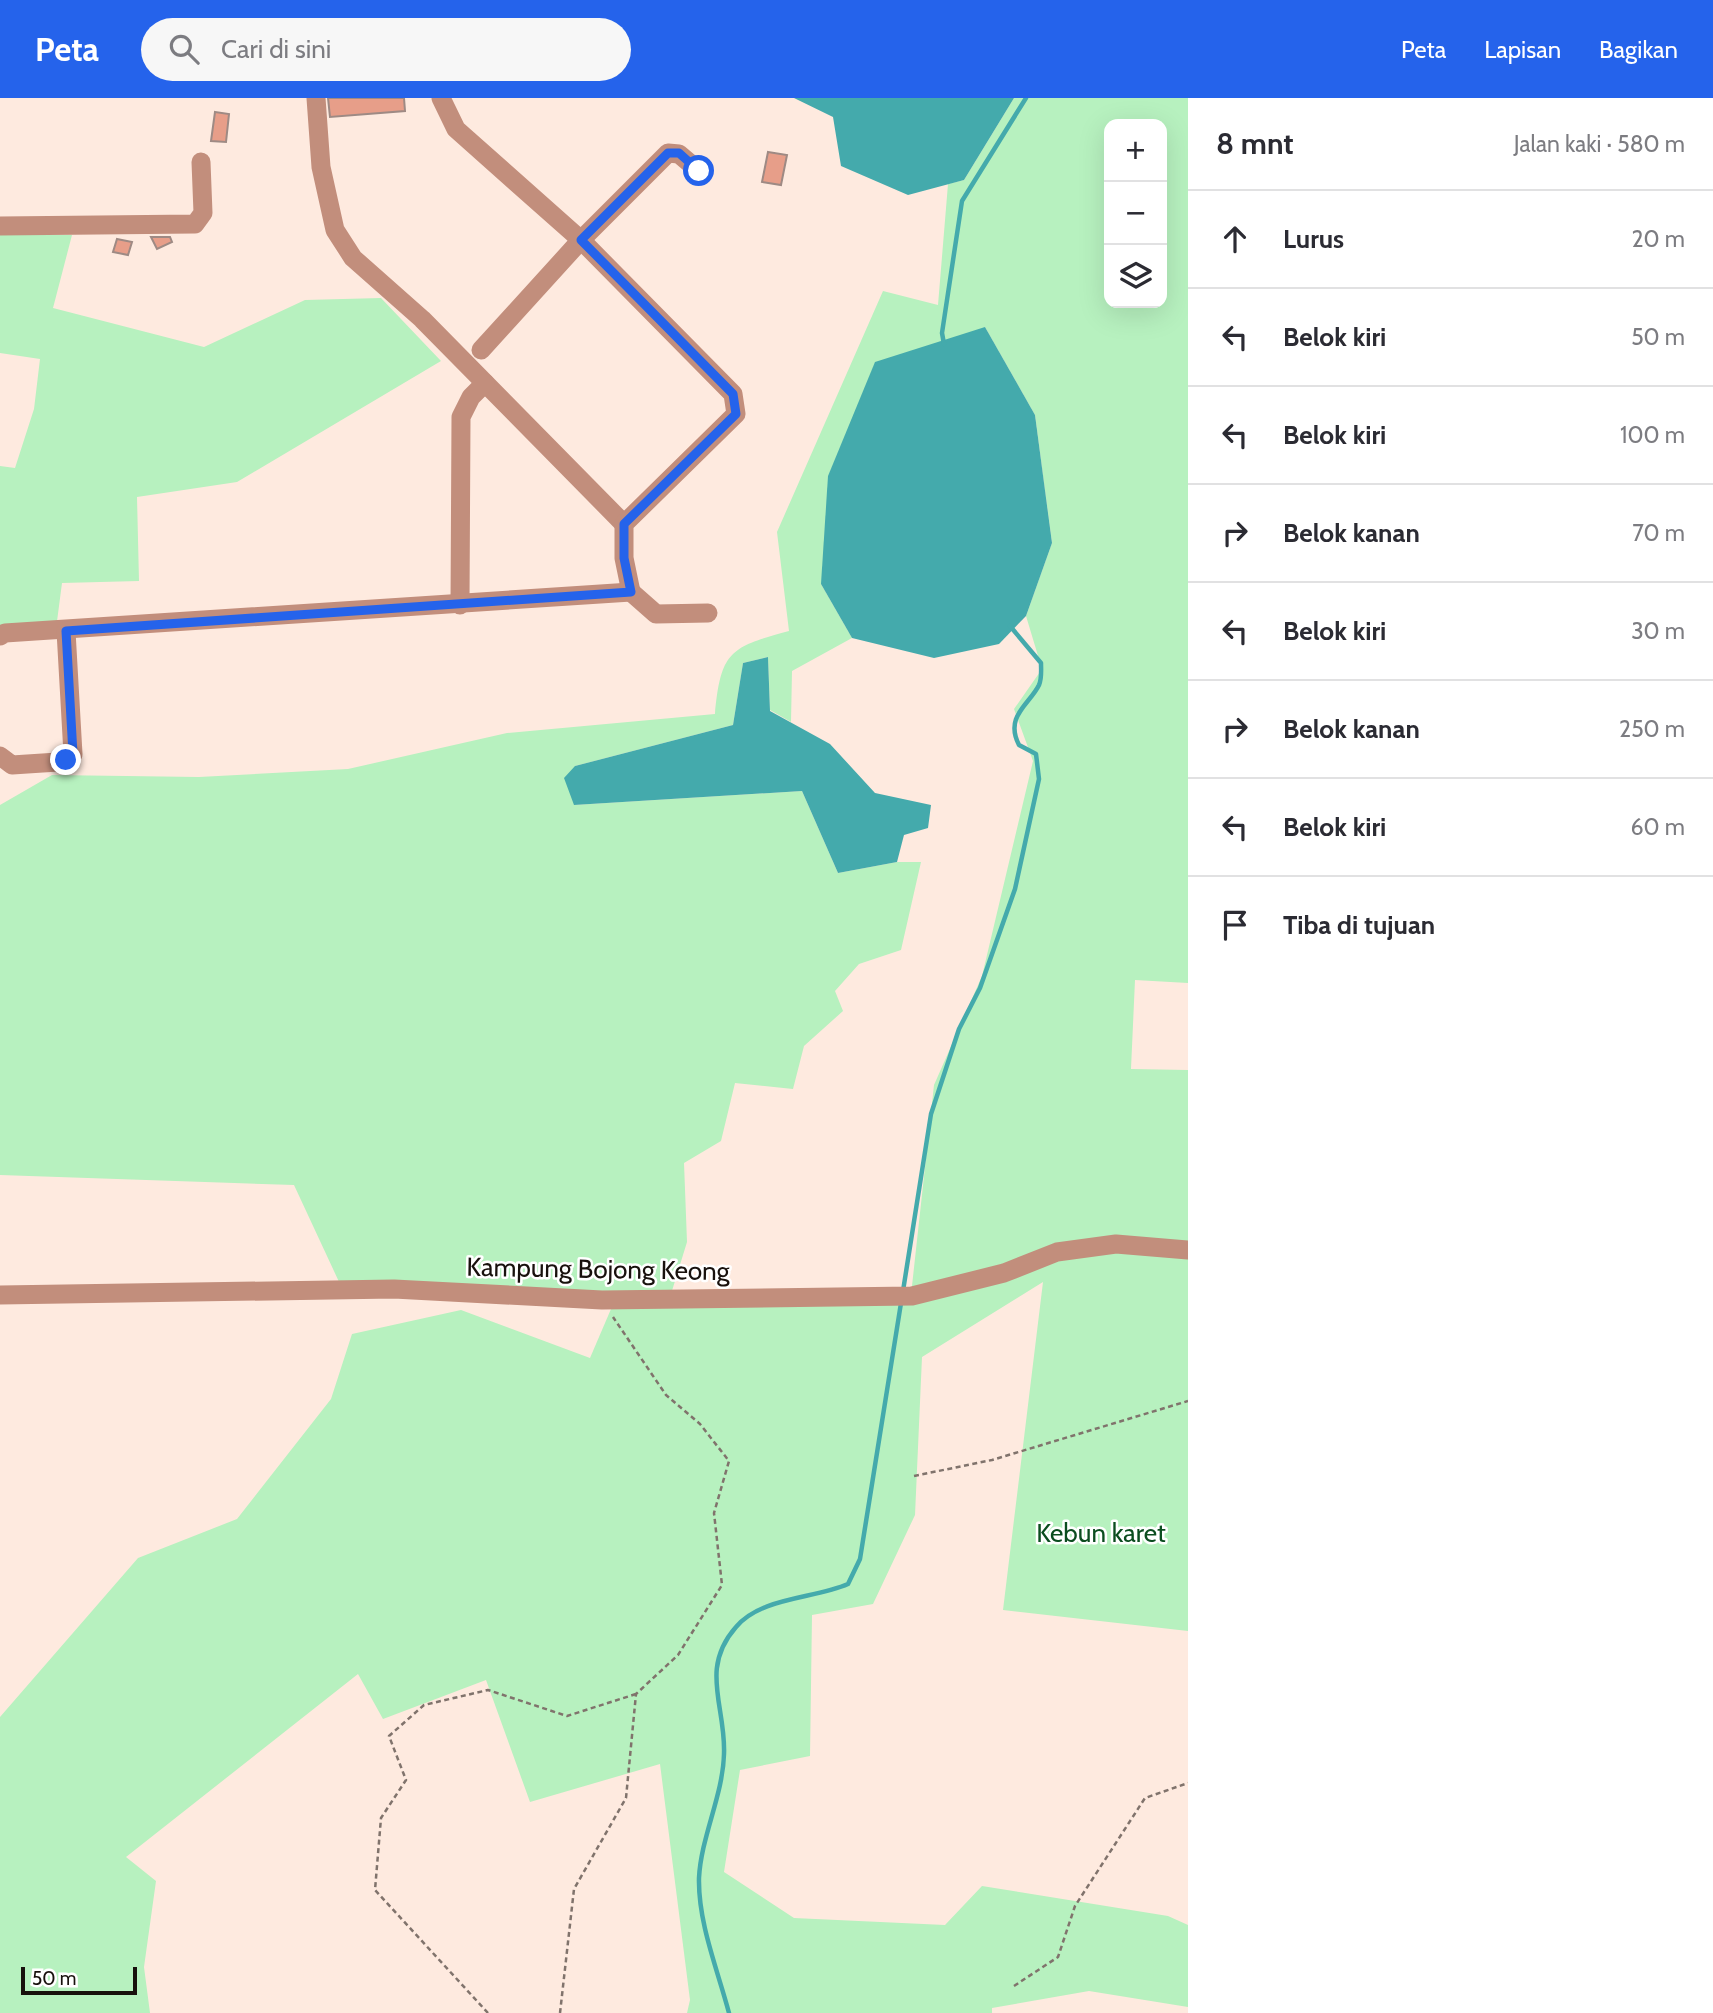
<!DOCTYPE html>
<html lang="id">
<head>
<meta charset="utf-8">
<style>
  body { margin:0; font-family:Cabin,sans-serif; background:#f7f7f7; color:#2b2b33 }
  .controls { position:absolute; right:21px; top:21px; display:grid; overflow:hidden; border-radius:14px; box-shadow:0 7px 28px #0002 }
  .controls button { width:63px; height:63px; display:grid; place-items:center; padding:0; border:0; border-bottom:2px solid #e1e1e2; background:#fff; color:#2b2b33; font:35px sans-serif }
  .scale { position:absolute; left:21px; bottom:18px; width:116px; box-sizing:border-box; padding-left:7px; border:4px solid #18110d; border-top:0; font-size:19px; line-height:24px; white-space:nowrap; color:#18110d; -webkit-text-stroke:5px #fff; paint-order:stroke }
  .stop { position:absolute; width:21px; height:21px; margin:-16px; border:5px solid #2563eb; border-radius:50%; background:#fff }
  .stop.end { background:#2563eb; border-color:#fff; box-shadow:0 2px 7px #0008 }
  .list { margin:0; padding:0; list-style:none }
  h2 { display:flex; justify-content:space-between; align-items:center; height:91px; margin:0; padding:0 28px; font-size:30px }
  h2 small { font-size:23px; font-weight:400; color:#7c7c81 }
  .list li { display:grid; grid-template-columns:46px 1fr auto; gap:21px; align-items:center; box-sizing:border-box; height:98px; padding:0 28px; border-top:2px solid #e1e1e2 }
  .list b { display:block; font-size:26px; white-space:nowrap }
  .list em { font-size:23px; font-style:normal; color:#7c7c81 }
  .icon { flex:none; width:38px; height:38px; fill:none; stroke:currentColor; stroke-width:2; stroke-linecap:round; stroke-linejoin:round }
  .map { position:relative; flex:none; width:1188px; height:1915px; overflow:hidden }
  header { display:flex; align-items:center; gap:42px; box-sizing:border-box; height:98px; padding:0 35px; background:#2563eb; color:#fff }
  header strong { font-size:33px }
  nav { display:flex; gap:38px; margin-inline-start:auto; font-size:24px }
  .search { width:490px; height:63px; background:#f7f7f7; display:flex; align-items:center; gap:18px; box-sizing:border-box; padding:0 24px; border-radius:38px; color:#7c7c81; font-size:26px }
  main { display:flex }
  aside { flex:1; background:#fff }
  .map>svg:first-child { display:block }
</style>
</head>
<body>
<header>
<strong>Peta</strong>
<div class="search"><svg class="icon" aria-label="search" viewBox="0 0 24 24"><circle cx="10" cy="10" r="6"/><path d="M15 15l6 6"/></svg>Cari di sini</div>
<nav><a>Peta</a><a>Lapisan</a><a>Bagikan</a></nav>
</header>
<main>
<div class="map">
<svg width="1188" height="1915" viewBox="0 0 1188 1915">
  <rect width="100%" height="100%" fill="#feeadf"/>
  <g fill="#b7f1bf" fill-rule="evenodd">
    <path d="M 1014,0 L 1188,0 L 1188,885 L 1135,882 L 1131,971 L 1188,972 L 1188,1533 L 1003,1512 L 1043,1184 L 922,1259 L 915,1417 L 873,1506 L 812,1517 L 810,1658 L 740,1672 L 724,1774 L 794,1820 L 945,1827 L 982,1788 L 1168,1818 L 1188,1827 L 1188,1909 L 1089,1893 L 992,1910 L 992,1915 L 687,1915 L 690,1902 L 660,1666 L 530,1704 L 486,1582 L 383,1621 L 358,1576 L 126,1759 L 156,1783 L 144,1869 L 150,1915 L 0,1915 L 0,1619 L 138,1460 L 237,1421 L 331,1301 L 352,1236 L 461,1212 L 590,1260 L 617,1197 L 340,1186 L 294,1087 L 0,1077 L 0,707 L 52,677 L 199,679 L 348,671 L 507,635 L 715,616 C 721,553 730,549 789,533 L 777,434 L 883,193 L 938,207 L 948,86 L 964,82 ZM 1109,26 L 1162,26 L 1162,205 L 1109,205 ZM 985,229 L 1035,317 L 1052,445 L 1026,518 L 1042,571 L 1014,611 L 1033,663 L 982,878 L 934,987 L 911,1197 L 671,1196 L 687,1144 L 684,1065 L 721,1043 L 735,985 L 793,991 L 804,948 L 843,913 L 835,893 L 859,866 L 901,852 L 921,764 L 897,764 L 838,775 L 802,693 L 574,707 L 575,668 L 733,627 L 743,565 L 768,559 L 770,612 L 791,624 L 792,573 L 852,540 L 821,486 Z"/>
    <polygon points="0,137 72,137 53,210 204,249 305,202 381,200 441,263 237,384 137,399 139,483 62,485 56,531 0,536 0,368 15,370 34,311 40,261 0,255"/>
  </g>
  <g fill="#44aaac">
    <polygon points="794,0 1014,0 964,82 908,97 841,68 833,19"/>
    <polygon points="985,229 1035,317 1052,445 1026,518 999,546 934,560 852,540 821,486 828,378 875,264"/>
    <polygon points="768,559 770,613 830,646 875,695 931,707 928,730 904,737 897,764 838,775 802,693 574,707 564,680 575,668 733,627 743,565"/>
  </g>
  <g fill="none" stroke-linecap="round" stroke-linejoin="round">
    <g stroke="#44aaac" stroke-width="4.5">
      <polyline points="944,246 942,235 962,103 1026,0"/>
      <path d="M 903,1193 L 931,1016 L 959,931 L 980,890 L 1015,791 L 1039,681 L 1036,656 L 1019,647 C 1004,618 1030,606 1039,587 C 1042,580 1041,573 1041,565 L 1010,528"/>
      <path d="M 729,1915 C 718,1873 698,1825 699,1780 C 701,1739 723,1697 724,1656 C 726,1608 699,1571 736,1529 C 761,1499 814,1501 848,1486 L 860,1461 L 901,1205"/>
    </g>
  </g>
  <g fill="#e79e89" stroke="#9e8a84" stroke-width="2">
    <polygon points="328,0 404,0 405,13 330,19"/>
    <polygon points="215,14 229,16 226,44 211,43"/>
    <polygon points="768,54 787,57 781,87 762,84"/>
    <polygon points="151,139 170,139 172,144 157,151"/>
    <polygon points="117,141 132,144 128,157 113,154"/>
  </g>
  <g fill="none" stroke-linecap="round" stroke-linejoin="round">
    <g stroke="#80736c" stroke-width="2.5" stroke-dasharray="5 3.5" stroke-linecap="butt">
      <polyline points="914,1378 992,1362 1188,1303"/>
      <polyline points="1014,1888 1058,1859 1075,1808 1145,1700 1188,1685"/>
      <polyline points="488,1915 375,1792 381,1720 406,1682 389,1638 424,1607 488,1592 567,1618 636,1596"/>
      <polyline points="560,1915 574,1791 626,1700 636,1596 678,1557 722,1487 714,1415 729,1363 700,1326 666,1297 613,1219"/>
    </g>
    <g stroke="#c28e7c" stroke-width="19">
      <polyline points="316,0 321,69 335,132 353,160 422,221 624,426"/>
      <polyline points="0,128 195,126 203,115 201,64"/>
      <polyline points="481,252 581,142 668,55 679,56 699,73"/>
      <polyline points="631,494 656,516 708,515"/>
      <polyline points="460,507 461,319 471,299 485,285"/>
      <polyline points="0,538 5,535 631,494 624,460 624,426 736,316 733,296 581,142 456,31 441,0"/>
      <polyline points="0,658 12,667 58,664 73,656 66,533"/>
      <polyline points="0,1197 394,1191 602,1202 912,1198 1004,1175 1057,1154 1116,1146 1188,1152"/>
    </g>
  </g>
  <g fill="none" stroke-linecap="round" stroke-linejoin="round">
    <polyline stroke="#2563eb" stroke-width="9" points="66,662 73,656 66,533 631,494 624,460 624,426 736,316 733,296 581,142 668,55 679,55 699,73"/>
  </g>
  <g text-anchor="middle" stroke-width="5" stroke-linejoin="round" paint-order="stroke">
    <g font-size="26" fill="#18110d" stroke="#fff">
      <text transform="translate(598 1171) rotate(1)" y="9">Kampung Bojong Keong</text>
    </g>
    <g font-size="26" fill="#0b4d1f" stroke="#fff">
      <text x="1101" y="1444">Kebun karet</text>
    </g>
  </g>
</svg>
<div class="controls">
<button>+</button>
<button>−</button>
<button><svg class="icon" aria-label="layers" viewBox="0 0 24 24"><path d="M12 4l9 5-9 5-9-5zM3 14l9 5 9-5"/></svg></button>
</div>
<div class="scale">50 m</div>
<div class="stop" style="left:699px;top:73px"></div>
<div class="stop end" style="left:66px;top:662px"></div>
</div>
<aside>
<h2>8 mnt<small>Jalan kaki · 580 m</small></h2>
<ul class="list">
<li><svg class="icon" aria-label="ahead" viewBox="0 0 24 24"><path d="M12 20V5M6 11l6-6 6 6"/></svg><div><b>Lurus</b></div><em>20 m</em></li>
<li><svg class="icon" aria-label="left" viewBox="0 0 24 24"><path d="M17 20v-9H6M10 6l-5 5 5 5"/></svg><div><b>Belok kiri</b></div><em>50 m</em></li>
<li><svg class="icon" aria-label="left" viewBox="0 0 24 24"><path d="M17 20v-9H6M10 6l-5 5 5 5"/></svg><div><b>Belok kiri</b></div><em>100 m</em></li>
<li><svg class="icon" aria-label="right" viewBox="0 0 24 24"><path d="M7 20v-9h11M14 6l5 5-5 5"/></svg><div><b>Belok kanan</b></div><em>70 m</em></li>
<li><svg class="icon" aria-label="left" viewBox="0 0 24 24"><path d="M17 20v-9H6M10 6l-5 5 5 5"/></svg><div><b>Belok kiri</b></div><em>30 m</em></li>
<li><svg class="icon" aria-label="right" viewBox="0 0 24 24"><path d="M7 20v-9h11M14 6l5 5-5 5"/></svg><div><b>Belok kanan</b></div><em>250 m</em></li>
<li><svg class="icon" aria-label="left" viewBox="0 0 24 24"><path d="M17 20v-9H6M10 6l-5 5 5 5"/></svg><div><b>Belok kiri</b></div><em>60 m</em></li>
<li><svg class="icon" aria-label="arrive" viewBox="0 0 24 24"><path d="M6 21V4h12l-3 4 3 4H6"/></svg><div><b>Tiba di tujuan</b></div></li>
</ul>
</aside>
</main>
</body>
</html>
